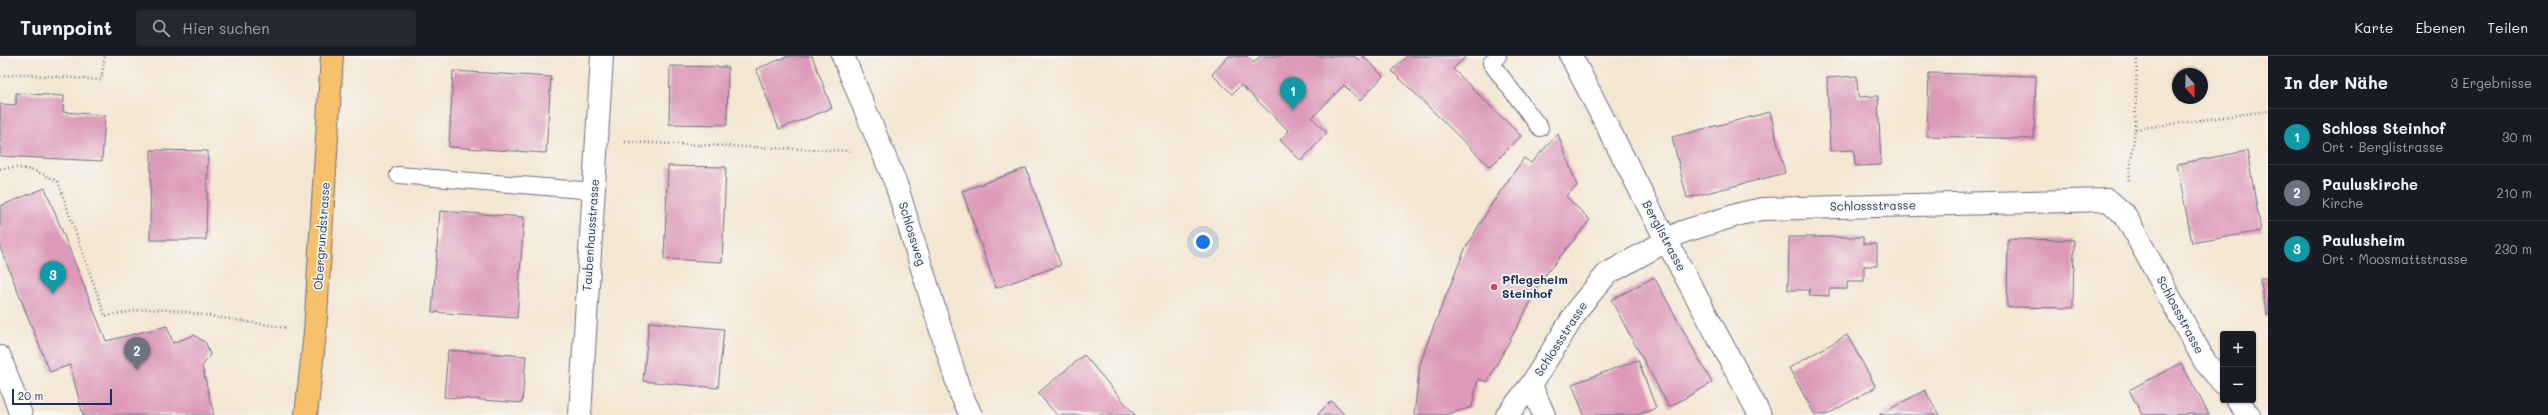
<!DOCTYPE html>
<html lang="de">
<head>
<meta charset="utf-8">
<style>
  body { margin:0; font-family:Mali,sans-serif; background:#242831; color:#f1f3f6 }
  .controls { position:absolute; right:12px; bottom:12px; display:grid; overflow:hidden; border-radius:4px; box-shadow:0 1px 3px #0004 }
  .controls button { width:36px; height:36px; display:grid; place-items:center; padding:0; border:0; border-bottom:1px solid #363941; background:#171b24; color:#f1f3f6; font:20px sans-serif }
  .compass { position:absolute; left:2172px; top:12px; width:36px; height:36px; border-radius:50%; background:#171b24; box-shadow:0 1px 3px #0004; rotate:160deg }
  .scale { position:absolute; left:12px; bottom:10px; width:100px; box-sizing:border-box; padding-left:4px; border:2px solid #1b2f5e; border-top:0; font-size:11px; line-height:14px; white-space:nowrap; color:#1b2f5e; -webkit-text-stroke:3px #f6f6f2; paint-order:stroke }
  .you { position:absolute; left:1203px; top:186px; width:14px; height:14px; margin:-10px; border:3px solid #fff; border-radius:50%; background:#1a73e8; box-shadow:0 0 0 6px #1a73e833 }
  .badge { display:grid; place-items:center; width:26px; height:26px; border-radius:50%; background:#8c9099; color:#fff; font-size:13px; font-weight:700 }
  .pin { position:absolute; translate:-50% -33px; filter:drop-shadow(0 1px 2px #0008) }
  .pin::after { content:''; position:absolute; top:21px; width:14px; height:12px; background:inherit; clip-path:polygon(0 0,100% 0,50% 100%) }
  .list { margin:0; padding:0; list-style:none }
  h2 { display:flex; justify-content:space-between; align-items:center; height:52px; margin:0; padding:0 16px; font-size:17px }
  h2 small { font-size:13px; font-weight:400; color:#9ea1a6 }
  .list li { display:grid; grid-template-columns:26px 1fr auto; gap:12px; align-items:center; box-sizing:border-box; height:56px; padding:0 16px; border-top:1px solid #363941 }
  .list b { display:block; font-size:15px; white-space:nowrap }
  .list p { margin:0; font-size:13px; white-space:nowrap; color:#9ea1a6 }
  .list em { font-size:13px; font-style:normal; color:#9ea1a6 }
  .icon { flex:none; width:22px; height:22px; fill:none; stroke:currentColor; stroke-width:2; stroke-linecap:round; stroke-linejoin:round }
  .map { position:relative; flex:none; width:2268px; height:359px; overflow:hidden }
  header { display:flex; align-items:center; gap:24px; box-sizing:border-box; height:56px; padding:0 20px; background:#171b24; border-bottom:1px solid #363941 }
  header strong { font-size:19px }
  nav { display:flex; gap:22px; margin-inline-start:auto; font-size:14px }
  .search { width:280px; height:36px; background:#242831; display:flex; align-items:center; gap:10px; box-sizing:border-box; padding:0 14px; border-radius:4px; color:#9ea1a6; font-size:15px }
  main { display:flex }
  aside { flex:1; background:#171b24 }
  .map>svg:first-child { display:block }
</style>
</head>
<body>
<header>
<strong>Turnpoint</strong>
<div class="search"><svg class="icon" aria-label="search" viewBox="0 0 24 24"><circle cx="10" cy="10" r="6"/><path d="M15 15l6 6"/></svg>Hier suchen</div>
<nav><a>Karte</a><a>Ebenen</a><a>Teilen</a></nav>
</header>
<main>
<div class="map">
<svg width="2268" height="359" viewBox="0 0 2268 359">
  <rect width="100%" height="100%" fill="#f6f6f2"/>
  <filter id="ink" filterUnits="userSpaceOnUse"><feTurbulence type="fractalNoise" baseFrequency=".025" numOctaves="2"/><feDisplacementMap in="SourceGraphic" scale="8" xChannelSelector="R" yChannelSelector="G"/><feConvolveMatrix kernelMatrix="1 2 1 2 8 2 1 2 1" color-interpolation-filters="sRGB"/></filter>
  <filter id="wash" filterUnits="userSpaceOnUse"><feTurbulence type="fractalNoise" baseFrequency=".012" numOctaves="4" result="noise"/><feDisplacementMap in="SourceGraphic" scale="16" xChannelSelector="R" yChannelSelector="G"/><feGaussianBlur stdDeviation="0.9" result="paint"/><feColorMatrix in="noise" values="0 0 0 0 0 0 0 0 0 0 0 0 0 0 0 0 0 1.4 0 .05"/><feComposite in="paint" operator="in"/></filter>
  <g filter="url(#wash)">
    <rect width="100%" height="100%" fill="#f4e6d1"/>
    <g id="blocks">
      <g fill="#dd99b8">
        <polygon points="789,0 812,0 832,52 779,73 756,13"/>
        <polygon points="1229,0 1246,0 1254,7 1260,0 1354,0 1359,4 1363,0 1383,20 1360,45 1344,29 1312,62 1327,77 1301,105 1280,84 1289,75 1241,29 1232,38 1212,18"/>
        <polygon points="1407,0 1466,0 1453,13 1521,80 1490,111 1392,15"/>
        <polygon points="670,10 728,11 727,69 669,68"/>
        <polygon points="453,15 551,21 546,97 449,91"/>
        <polygon points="1929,17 2036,20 2034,83 1927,80"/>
        <polygon points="1857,20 1858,41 1878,40 1881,109 1855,110 1854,94 1830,95 1827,22"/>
        <polygon points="16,37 64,40 63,56 105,59 102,105 0,100 0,48 16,49"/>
        <polygon points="1770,56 1785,117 1687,142 1672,81"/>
        <polygon points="1558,78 1577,130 1566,140 1590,164 1546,218 1487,326 1478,323 1472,351 1445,359 1414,359 1420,309 1429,282 1465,193 1493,146 1524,102 1531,107"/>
        <polygon points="151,94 208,95 206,184 150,184"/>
        <polygon points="2247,95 2261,175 2192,187 2177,108"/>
        <polygon points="668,110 726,111 722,206 664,203"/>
        <polygon points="1026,112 1061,209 996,232 962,135"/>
        <polygon points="45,132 106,285 167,270 173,287 194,279 206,287 210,299 202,310 214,359 83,359 70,309 50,316 0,191 0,150"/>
        <polygon points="440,155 524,161 517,262 432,256"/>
        <polygon points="1789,181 1863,181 1863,188 1877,188 1877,210 1864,210 1864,225 1847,225 1847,233 1829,233 1829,240 1809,239 1810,234 1788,234"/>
        <polygon points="2008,183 2074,184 2073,252 2007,251"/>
        <polygon points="1654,221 1712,327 1669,351 1611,244"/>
        <polygon points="2268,221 2268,260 2267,260 2260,223"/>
        <polygon points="649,266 724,273 718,332 643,325"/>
        <polygon points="1847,279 1876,331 1826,359 1815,359 1789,312"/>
        <polygon points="448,294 526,300 522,347 444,341"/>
        <polygon points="1084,299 1135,359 1057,359 1038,337"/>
        <polygon points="1638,304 1656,352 1637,359 1584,359 1572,328"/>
        <polygon points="2181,307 2209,358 2142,359 2129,334"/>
        <polygon points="1925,334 1939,359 1879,359"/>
        <polygon points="1331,345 1345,359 1317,359"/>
      </g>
    </g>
  </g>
  <g filter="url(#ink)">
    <use href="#blocks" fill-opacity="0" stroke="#676f86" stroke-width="1"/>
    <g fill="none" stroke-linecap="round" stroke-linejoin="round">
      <defs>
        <g id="lane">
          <polyline points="1498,0 1491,7 1540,72"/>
          <polyline points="398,119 594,135"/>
        </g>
        <g id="street">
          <polyline points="843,0 896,128 960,336 971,359"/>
          <polyline points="1571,0 1666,184 1760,359"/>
          <polyline points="0,301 21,359"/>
          <polyline points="1531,329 1544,359"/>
          <polyline points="2237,344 2249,359"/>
          <polyline points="580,359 602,0"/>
          <polyline points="1507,359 1531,329 1580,250 1607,218 1682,176 1740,158 1762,153 2108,144 2125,159 2205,306 2223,327"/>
        </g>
        <polyline id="primary" points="306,359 315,276 332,0"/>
      </defs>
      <use href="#lane" stroke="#676f86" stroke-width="18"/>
      <use href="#street" stroke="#676f86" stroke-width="24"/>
      <use href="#primary" stroke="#676f86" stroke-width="24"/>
      <g stroke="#676f86" stroke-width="2.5" stroke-dasharray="1 3" stroke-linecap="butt">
        <polyline points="0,21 19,18 101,24 105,0"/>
        <polyline points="2135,73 2137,0"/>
        <polyline points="625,86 852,95"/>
        <path d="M 0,113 C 22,109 39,115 58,126 L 105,260 L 146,253 L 172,254 L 287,272"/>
        <polyline points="2129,124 2135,73 2268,55"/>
      </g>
      <use href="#lane" stroke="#fff" stroke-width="16"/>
      <use href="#street" stroke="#fff" stroke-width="22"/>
      <use href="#primary" stroke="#f7c06b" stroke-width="22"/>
    </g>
  </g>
  <circle fill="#d1495b" stroke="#f6f6f2" stroke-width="1.5" cx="1494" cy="231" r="4"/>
  <g text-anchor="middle" stroke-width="3.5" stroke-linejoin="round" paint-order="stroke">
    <g font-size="12" fill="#1b2f5e" stroke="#f6f6f2">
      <text transform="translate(1873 150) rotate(-1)" y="4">Schlossstrasse</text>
      <text transform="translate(912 178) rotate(73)" y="4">Schlossweg</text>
      <text transform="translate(591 179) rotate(-86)" y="4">Taubenhausstrasse</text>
      <text transform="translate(322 180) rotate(-86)" y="4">Obergrundstrasse</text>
      <text transform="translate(1664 180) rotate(62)" y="4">Berglistrasse</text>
      <text transform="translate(2180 259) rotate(62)" y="4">Schlossstrasse</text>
      <text transform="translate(1561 283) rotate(-57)" y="4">Schlossstrasse</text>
    </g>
    <g font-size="12" font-weight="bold" fill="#1b2f5e" stroke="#f6f6f2" text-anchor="start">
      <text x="1502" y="228">Pflegeheim<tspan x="1502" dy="14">Steinhof</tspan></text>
    </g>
  </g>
</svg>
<div class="controls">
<button>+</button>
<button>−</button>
</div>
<svg class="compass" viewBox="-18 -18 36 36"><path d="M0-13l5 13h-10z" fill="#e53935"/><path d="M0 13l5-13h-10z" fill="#9ea1a6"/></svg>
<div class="scale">20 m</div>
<div class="you"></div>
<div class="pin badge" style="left:1293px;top:54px;background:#0f9aa8">1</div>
<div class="pin badge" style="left:137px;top:314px;background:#6b7280">2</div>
<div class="pin badge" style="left:53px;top:238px;background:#0f9aa8">3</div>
</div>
<aside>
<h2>In der Nähe<small>3 Ergebnisse</small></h2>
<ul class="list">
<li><span class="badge" style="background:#0f9aa8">1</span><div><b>Schloss Steinhof</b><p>Ort · Berglistrasse</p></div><em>30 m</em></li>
<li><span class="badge" style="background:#6b7280">2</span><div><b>Pauluskirche</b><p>Kirche</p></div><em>210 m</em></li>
<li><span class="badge" style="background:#0f9aa8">3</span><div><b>Paulusheim</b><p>Ort · Moosmattstrasse</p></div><em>230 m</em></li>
</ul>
</aside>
</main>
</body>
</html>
